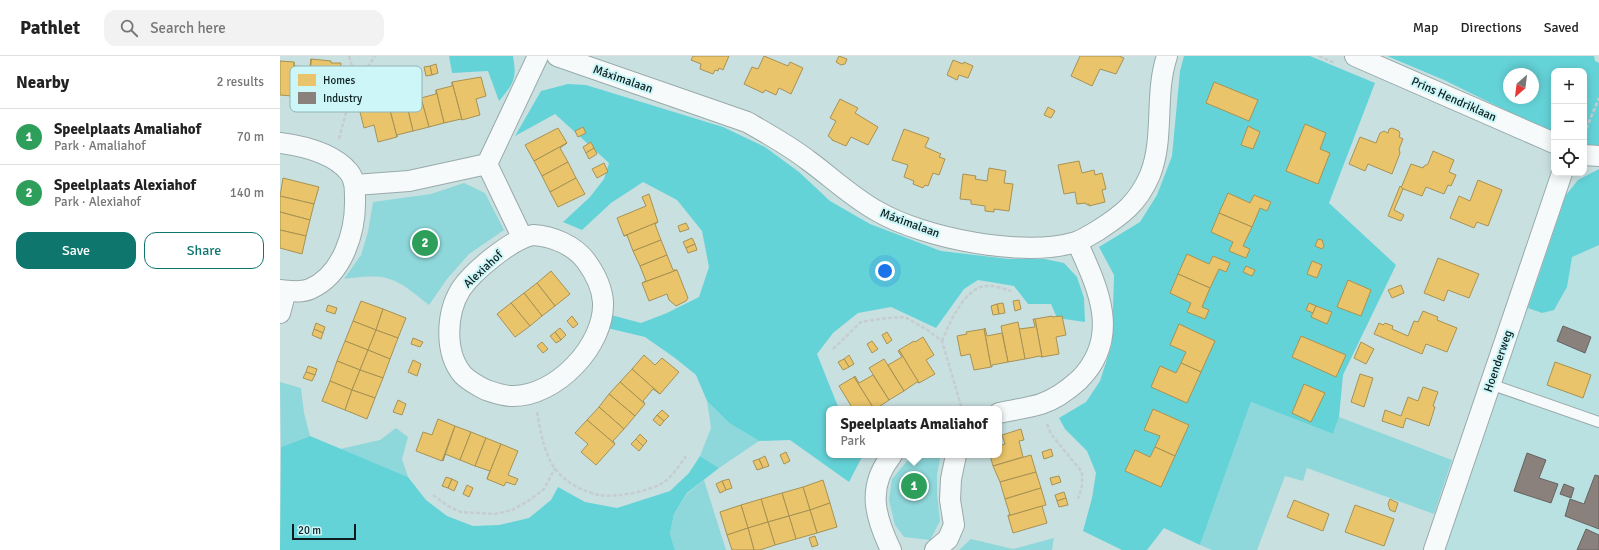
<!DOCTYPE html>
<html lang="en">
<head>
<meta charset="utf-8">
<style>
  body { margin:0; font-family:Signika,sans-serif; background:#f2f2f2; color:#222 }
  .controls { position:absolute; right:12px; top:12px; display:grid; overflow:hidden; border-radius:8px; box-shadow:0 2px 10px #0003 }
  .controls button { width:36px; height:36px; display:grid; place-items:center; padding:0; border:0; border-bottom:1px solid #e0e0e0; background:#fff; color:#222; font:20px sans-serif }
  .compass { position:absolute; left:1223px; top:12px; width:36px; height:36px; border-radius:50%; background:#fff; box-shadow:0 2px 10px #0003; rotate:208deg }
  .scale { position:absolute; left:12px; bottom:10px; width:64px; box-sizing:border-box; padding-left:4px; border:2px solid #0e1e1f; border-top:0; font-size:11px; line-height:14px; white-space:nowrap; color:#0e1e1f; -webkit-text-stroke:3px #ccf6f8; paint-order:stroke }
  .you { position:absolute; left:605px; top:215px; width:14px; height:14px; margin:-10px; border:3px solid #fff; border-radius:50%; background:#1a73e8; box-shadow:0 0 0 6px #1a73e833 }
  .badge { display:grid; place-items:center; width:26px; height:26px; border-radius:50%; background:#0f766e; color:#fff; font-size:13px; font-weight:700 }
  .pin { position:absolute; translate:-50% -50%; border:2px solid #fff; box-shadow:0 1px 4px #0006 }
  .popup { position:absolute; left:546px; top:350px; width:176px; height:52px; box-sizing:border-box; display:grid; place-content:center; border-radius:8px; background:#fff; filter:drop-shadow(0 1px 3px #0005); font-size:13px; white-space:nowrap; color:#767676 }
  .popup b { font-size:15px; color:#222 }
  .popup::after { content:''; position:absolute; left:50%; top:100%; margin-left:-8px; border:8px solid transparent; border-top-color:#fff }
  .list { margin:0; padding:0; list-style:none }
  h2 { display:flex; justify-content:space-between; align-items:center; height:52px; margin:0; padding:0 16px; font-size:17px }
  h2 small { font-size:13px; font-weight:400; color:#767676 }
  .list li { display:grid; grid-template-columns:26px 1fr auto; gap:12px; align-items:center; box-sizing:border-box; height:56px; padding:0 16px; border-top:1px solid #e0e0e0 }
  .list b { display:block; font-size:15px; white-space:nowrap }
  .list p { margin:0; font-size:13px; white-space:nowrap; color:#767676 }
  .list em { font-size:13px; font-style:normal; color:#767676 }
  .actions { display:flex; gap:8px; padding:12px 16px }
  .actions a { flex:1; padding:9px 0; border:1px solid #0f766e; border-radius:12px; text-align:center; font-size:14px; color:#0f766e }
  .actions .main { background:#0f766e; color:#fff }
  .icon { flex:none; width:22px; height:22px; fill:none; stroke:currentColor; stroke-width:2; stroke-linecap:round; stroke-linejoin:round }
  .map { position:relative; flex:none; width:1319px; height:494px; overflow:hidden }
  header { display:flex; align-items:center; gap:24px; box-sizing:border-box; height:56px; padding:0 20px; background:#fff; border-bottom:1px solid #e0e0e0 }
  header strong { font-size:19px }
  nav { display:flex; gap:22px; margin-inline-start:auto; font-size:14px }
  .search { width:280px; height:36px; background:#f2f2f2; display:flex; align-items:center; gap:10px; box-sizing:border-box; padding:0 14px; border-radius:12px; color:#767676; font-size:15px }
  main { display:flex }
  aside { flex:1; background:#fff }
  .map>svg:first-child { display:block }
</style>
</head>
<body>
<header>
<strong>Pathlet</strong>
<div class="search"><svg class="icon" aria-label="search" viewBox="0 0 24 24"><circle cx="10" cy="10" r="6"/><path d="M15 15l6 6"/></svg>Search here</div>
<nav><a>Map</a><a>Directions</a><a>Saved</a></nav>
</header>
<main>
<aside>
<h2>Nearby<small>2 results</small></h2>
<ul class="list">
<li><span class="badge" style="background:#2e9e5b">1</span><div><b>Speelplaats Amaliahof</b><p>Park · Amaliahof</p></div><em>70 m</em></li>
<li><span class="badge" style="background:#2e9e5b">2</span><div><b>Speelplaats Alexiahof</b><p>Park · Alexiahof</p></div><em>140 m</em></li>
</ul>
<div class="actions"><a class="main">Save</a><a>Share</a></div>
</aside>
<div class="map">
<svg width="1319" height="494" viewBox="0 0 1319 494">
  <rect width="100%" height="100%" fill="#c9e0e1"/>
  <polygon fill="#bae1e2" points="1282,141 1319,154 1319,494 1163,494"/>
  <g fill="#8ed7da">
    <path d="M 184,127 L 205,137 L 224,174 L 189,198 L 167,223 L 149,249 C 114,221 109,217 64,223 L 81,199 L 88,176 L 93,146 L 151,138 Z"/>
    <polygon points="0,326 21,332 24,357 30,380 1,391"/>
    <polygon points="427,345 449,367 479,385 439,412 420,400 431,372"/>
    <polygon points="971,346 1053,378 1059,361 1172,404 1154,458 1027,412 1023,425 1005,420 977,494 932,494 920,489"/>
    <polygon points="116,372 128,381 122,403 128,421 60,393 100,384"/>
    <polygon points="632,399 661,399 657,418 657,438 660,465 650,484 624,481 615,469 609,444 612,423"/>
    <polygon points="424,424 446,494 395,494 390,478 394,458 407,438"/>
    <polygon points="774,482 772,494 679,494 691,483 733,493"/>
  </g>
  <g fill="#64d3d8" fill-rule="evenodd">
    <path d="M 169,0 L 233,0 C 237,23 234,27 219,45 L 208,15 L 172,17 Z"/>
    <polygon points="904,0 1030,0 1095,27 1049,147 1116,209 1063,319 1059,361 1053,378 971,346 920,489 884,472 867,494 842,494 803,475 812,442 816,417 807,395 785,373 779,362 806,346 820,325 832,288 834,219 819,191 860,166 877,139 892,100 900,15"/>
    <path d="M 1107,0 L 1314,0 L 1315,5 L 1319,7 L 1319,93 L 1304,89 L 1304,15 L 1274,15 L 1274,78 L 1164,24 ZM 1229,18 L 1253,18 L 1253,42 L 1229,42 Z"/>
    <polygon points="288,28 306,29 443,71 485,91 519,116 550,145 590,168 661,195 729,203 765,203 784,207 797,221 804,242 805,266 777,262 771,248 748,248 734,230 698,224 684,233 656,272 611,251 578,257 553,277 537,298 559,353 549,353 549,399 583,399 569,426 510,384 479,385 449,367 427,345 416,319 395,302 365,281 327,272 331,259 361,267 387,257 419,241 429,211 422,175 397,144 363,126 331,147 302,174 283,166 310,141 324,123 329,107 275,58 235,80 261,35"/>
    <polygon points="1319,113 1319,189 1292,201 1287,231 1274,254 1262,257 1248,252 1286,139 1298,124"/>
    <polygon points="30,380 128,421 146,444 167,460 193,470 219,469 249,462 271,444 278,431 305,446 337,452 390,435 409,417 420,400 439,412 407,437 394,458 390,478 395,494 0,494 1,391"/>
  </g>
  <g fill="#e9c46a" stroke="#a79254">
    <polygon points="413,0 449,0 443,14 439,12 438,15 435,14 433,18 420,13 421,8 411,4"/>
    <polygon points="484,0 508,10 510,6 523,12 511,38 499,32 496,39 485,34 483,37 464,28 472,11 478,13"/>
    <polygon points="559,0 567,3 565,8 561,9 556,6"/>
    <polygon points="800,0 839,0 844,2 836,18 820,13 812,30 791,20"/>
    <polygon points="31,3 51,5 51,7 61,7 59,28 49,27 48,44 29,43"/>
    <polygon points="31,3 29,43 28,40 12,40 14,6 14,10 30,11"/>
    <polygon points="673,4 683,8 684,6 693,10 688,22 679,19 677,24 667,19"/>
    <polygon points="0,5 14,6 12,40 0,39"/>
    <polygon points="156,8 158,17 152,19 150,10"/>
    <polygon points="150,10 152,19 146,20 144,11"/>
    <polygon points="124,16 127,25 121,27 118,17"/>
    <polygon points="118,17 121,27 114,28 112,19"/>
    <polygon points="201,21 206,40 196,43 200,59 182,64 172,26"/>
    <polygon points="172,26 182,64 181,63 164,67 156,34 172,30"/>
    <polygon points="934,26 978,44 969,65 926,47"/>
    <polygon points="156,34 164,67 149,71 141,42 156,38"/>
    <polygon points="141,42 149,71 133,75 126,46"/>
    <polygon points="107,43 110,50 126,46 133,75 117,79 117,81"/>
    <polygon points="107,43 117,81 98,86 94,69 84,72 79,52 89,50 88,48"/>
    <polygon points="560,43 578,52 575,57 598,71 588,89 571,81 566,90 552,84 552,83 548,80 556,65 550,62"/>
    <polygon points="768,51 775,55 771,62 764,59"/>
    <polygon points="1025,68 1046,77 1040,93 1050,97 1038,128 1006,115"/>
    <polygon points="968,70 980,76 973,93 961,89"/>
    <polygon points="303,71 306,77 298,81 295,75"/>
    <polygon points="278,72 287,87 254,105 245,89"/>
    <polygon points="1112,72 1119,75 1120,78 1119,81 1123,83 1119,93 1120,97 1112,118 1088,108 1085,115 1069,108 1080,81 1096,87 1100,77 1104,75 1108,77 1109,73"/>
    <polygon points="624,73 649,82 645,91 661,98 659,101 665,103 659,119 653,117 648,130 645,129 643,132 633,128 634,125 624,121 628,109 612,104"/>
    <polygon points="311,86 314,92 306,97 303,91"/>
    <polygon points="287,87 280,92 288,106 262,120 254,105"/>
    <polygon points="314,92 317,98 309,103 306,97"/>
    <polygon points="1153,95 1174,104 1169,116 1176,119 1171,130 1168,129 1164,138 1146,131 1142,140 1121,132 1131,108 1143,112 1144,110 1148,108"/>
    <polygon points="799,105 802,117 814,114 815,119 822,117 826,133 822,134 825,146 809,150 809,148 807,149 806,147 797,148 795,136 784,138 778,109"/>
    <polygon points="288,106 296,122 270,136 262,120"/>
    <polygon points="324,107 328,116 317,122 312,113"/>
    <polygon points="709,112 726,115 724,127 733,128 729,155 714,153 714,156 705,155 705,150 691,148 691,144 680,143 683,118 696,120 695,123 707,125"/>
    <polygon points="3,122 39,131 34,148 0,140"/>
    <polygon points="296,122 305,138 278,151 270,136"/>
    <polygon points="1198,124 1222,134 1208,170 1197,166 1194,172 1170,162 1179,140 1190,145"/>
    <polygon points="1120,130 1123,133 1114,154 1124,159 1121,165 1108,160"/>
    <polygon points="948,137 970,147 974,139 991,146 987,155 980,152 972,171 939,157"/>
    <polygon points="369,138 378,166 344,180 337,162 366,150 362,141"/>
    <polygon points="0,140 34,148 30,164 0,156"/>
    <polygon points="0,156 30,164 26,180 0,174"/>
    <polygon points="939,157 972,171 963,190 970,193 966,202 949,195 953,186 931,176"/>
    <polygon points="378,166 375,168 381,184 353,195 347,179 344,180"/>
    <polygon points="406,167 409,173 400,176 398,170"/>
    <polygon points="0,174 26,180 22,198 0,192"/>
    <polygon points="412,182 415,188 406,192 403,186"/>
    <polygon points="1038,183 1042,184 1044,190 1042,193 1035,190"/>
    <polygon points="381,184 387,199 360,210 353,195"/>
    <polygon points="415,188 417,194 408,197 406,192"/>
    <polygon points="907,198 929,208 933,200 950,207 946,216 939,213 930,232 898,218"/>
    <polygon points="387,199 393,214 397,214 362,227 366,225 360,210"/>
    <polygon points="1158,202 1199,218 1189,242 1168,234 1164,245 1144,237"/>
    <polygon points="1032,205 1042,209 1037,222 1027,218"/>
    <polygon points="966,210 975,214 972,220 963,216"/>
    <polygon points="397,214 408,242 406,245 396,250 389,244 387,238 369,245 362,227"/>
    <polygon points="271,215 290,238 275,250 257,227"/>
    <polygon points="898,218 930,232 922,251 929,254 925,263 907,256 911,247 890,237"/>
    <polygon points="1068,224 1091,234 1081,260 1057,251"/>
    <polygon points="257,227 275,250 262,260 244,237"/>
    <polygon points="1121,229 1124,237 1112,242 1108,234"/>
    <polygon points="244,237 262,260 250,270 231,247"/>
    <polygon points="739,244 741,253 735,255 733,245"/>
    <polygon points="81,245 103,253 96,274 73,265"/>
    <polygon points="231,247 250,270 235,281 217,258"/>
    <polygon points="723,247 725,257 719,258 717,248"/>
    <polygon points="1029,247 1036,250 1033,257 1026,254"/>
    <polygon points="717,248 719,258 713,259 711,250"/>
    <polygon points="48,249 57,252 55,258 46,255"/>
    <polygon points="1036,250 1052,256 1047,268 1031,261"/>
    <polygon points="103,253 126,262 118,282 96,274"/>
    <polygon points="1143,255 1158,261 1157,264 1177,272 1167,296 1146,288 1142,298 1094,278 1099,267 1103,269 1105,267 1113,270 1112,273 1128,280 1134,265 1138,266"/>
    <polygon points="292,260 298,268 293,272 287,265"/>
    <polygon points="772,260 772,261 782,260 786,279 776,281 779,298 762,301 755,263"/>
    <polygon points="753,263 755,263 762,301 761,301 760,300 745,303 739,273 755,271"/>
    <polygon points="73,265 96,274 88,294 65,285"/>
    <polygon points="738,266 745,303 728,306 721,270"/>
    <polygon points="36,267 45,271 43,277 34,273"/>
    <polygon points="899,268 935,285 921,316 901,307 906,296 890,289"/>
    <polygon points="280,272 286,279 281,284 275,276"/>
    <polygon points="705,272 707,280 722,277 728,306 712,309 712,311 711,311 704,273"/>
    <polygon points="34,273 43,277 41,283 32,279"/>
    <polygon points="704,273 711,311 694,314 690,298 681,300 677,280 687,278 686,276"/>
    <polygon points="96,274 118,282 110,303 88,294"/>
    <polygon points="275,276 281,284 276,287 270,280"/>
    <polygon points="607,276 612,284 607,288 602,279"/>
    <polygon points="1021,280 1066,299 1056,321 1012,301"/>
    <polygon points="643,281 654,299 646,304 655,318 639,327 619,294 634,285 635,286"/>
    <polygon points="133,282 143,286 140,291 131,288"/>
    <polygon points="65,285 88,294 80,314 57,305"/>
    <polygon points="592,285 598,293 592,297 587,288"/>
    <polygon points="262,286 268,293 263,297 257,290"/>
    <polygon points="1081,286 1094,293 1086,308 1074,302"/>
    <polygon points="88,294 110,303 103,322 80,314"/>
    <polygon points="619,294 639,327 637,326 624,335 608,309 622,301 618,295"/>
    <polygon points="364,299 375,309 382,302 399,316 380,338 352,313"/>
    <polygon points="569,299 574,308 569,311 564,303"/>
    <polygon points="564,303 569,311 563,314 558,306"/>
    <polygon points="604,303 624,335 609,344 589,312"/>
    <polygon points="133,304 141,308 137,320 128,316"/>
    <polygon points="57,305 80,314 72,334 50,325"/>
    <polygon points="1275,306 1311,319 1303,342 1267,329"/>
    <polygon points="901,307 921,316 907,347 871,331 880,310 896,317"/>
    <polygon points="28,310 37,313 35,319 26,316"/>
    <polygon points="352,313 380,338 373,333 363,345 365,348 340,326"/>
    <polygon points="80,314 103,322 95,342 72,334"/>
    <polygon points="26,316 35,319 32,325 23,322"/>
    <polygon points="1080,318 1093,322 1084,351 1071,346"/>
    <polygon points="593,319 609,344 596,353 594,353 574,321 575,320 579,327"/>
    <polygon points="574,321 594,353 573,353 559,330"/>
    <polygon points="50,325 72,334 65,354 42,345"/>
    <polygon points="340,326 365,348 355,360 329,338"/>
    <polygon points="1024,328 1045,337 1031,366 1012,357"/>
    <polygon points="1143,331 1158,336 1153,350 1155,351 1149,370 1126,362 1123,372 1102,365 1105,354 1121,360 1128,341 1138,345"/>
    <polygon points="72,334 95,342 87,363 65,354"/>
    <polygon points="329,338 355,360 344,373 319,351"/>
    <polygon points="118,344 126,348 122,359 113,356"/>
    <polygon points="319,351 344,373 333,385 335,388 307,364"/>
    <polygon points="873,353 909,369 895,400 875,391 880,380 864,374"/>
    <polygon points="382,354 389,360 384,365 377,359"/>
    <polygon points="377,359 384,365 380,370 373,364"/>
    <polygon points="158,363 175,370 162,405 136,395 143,376 152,379"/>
    <polygon points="307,364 335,388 316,409 301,396 308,388 295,377"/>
    <polygon points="175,370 191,376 180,404 165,398 163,405"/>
    <polygon points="741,373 744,384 739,385 743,401 713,410 710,399 719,399 719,390 725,388 722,379"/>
    <polygon points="191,376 206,382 195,410 180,404"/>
    <polygon points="360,378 367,385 363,390 356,383"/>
    <polygon points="206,382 221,388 207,423 210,415 195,410"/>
    <polygon points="356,383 363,390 359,395 351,388"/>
    <polygon points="221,388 238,395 228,419 238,423 235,429 226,426 224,430 207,423"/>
    <polygon points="875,391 895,400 881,431 845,415 855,394 870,401"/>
    <polygon points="771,393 773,400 764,403 762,396"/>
    <polygon points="506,396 510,405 504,408 500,399"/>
    <polygon points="751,399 756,416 720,426 713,410"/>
    <polygon points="485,400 489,410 483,412 479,403"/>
    <polygon points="479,403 483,412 477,414 473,405"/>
    <polygon points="756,416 761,432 725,443 720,426"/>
    <polygon points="779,420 781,426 772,429 770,422"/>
    <polygon points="166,421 172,423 168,432 162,430"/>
    <polygon points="172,423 178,426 174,435 168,432"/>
    <polygon points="449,423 452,432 446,434 442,425"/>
    <polygon points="543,424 550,447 530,454 523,431"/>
    <polygon points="442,425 446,434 440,437 436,428"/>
    <polygon points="187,429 193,432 189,441 183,438"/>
    <polygon points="523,431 530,454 509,460 502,437"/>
    <polygon points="761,432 766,449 728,460 728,459 730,459 725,443"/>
    <polygon points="784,436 786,442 777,445 775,439"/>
    <polygon points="502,437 509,460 488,466 481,443"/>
    <polygon points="786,442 788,449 779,451 777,445"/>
    <polygon points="481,443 488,466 468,472 461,449"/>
    <polygon points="1110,443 1118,447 1115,456 1110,454 1108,448"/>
    <polygon points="1014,444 1049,458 1043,475 1007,461"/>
    <polygon points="550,447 557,471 537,477 530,454"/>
    <polygon points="461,449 468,472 447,479 440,456"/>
    <polygon points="1075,449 1114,463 1104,490 1065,476"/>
    <polygon points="762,450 767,467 733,477 728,460"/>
    <polygon points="530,454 537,477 516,483 509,460"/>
    <polygon points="509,460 516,483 495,489 488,466"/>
    <polygon points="488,466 495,489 480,494 474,494 468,472"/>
    <polygon points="468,472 474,494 452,494 447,479"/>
    <polygon points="535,480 538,489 532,491 529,482"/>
  </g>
  <g fill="#8a817c" stroke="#656360">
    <polygon points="1283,270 1311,281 1305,297 1277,285"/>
    <polygon points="1247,397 1266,404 1259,422 1278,428 1271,447 1234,435"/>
    <polygon points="1315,419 1319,420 1319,473 1285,460 1290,443 1304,448"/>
    <polygon points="1284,428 1294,432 1291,442 1280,438"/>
    <polygon points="1306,473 1319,479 1319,494 1297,494"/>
  </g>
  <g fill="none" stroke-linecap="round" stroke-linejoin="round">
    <defs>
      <polyline id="service" points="1210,328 1319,366"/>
      <g id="minor">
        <path d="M 277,0 L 467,66 C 488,78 510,90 529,105 C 551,121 572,141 597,155 C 643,182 744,202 796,186 C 803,184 811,178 817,175 C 842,159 858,147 870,119 C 885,81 874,39 887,0"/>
        <polyline points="1075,0 1274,87"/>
        <path d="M 0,87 C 23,90 53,97 69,116 C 75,124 75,133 75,142 C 76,175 63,219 30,233 C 21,237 10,235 0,234"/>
        <polyline points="1304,99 1319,100"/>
        <polyline points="75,129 129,125 207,108"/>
        <path d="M 253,179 C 272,180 294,189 306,205 C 314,216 322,231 323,246 C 325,289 276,341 232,340 C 223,340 215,337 206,334 C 198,330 189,325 183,319 C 164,297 166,257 181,233 C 193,215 232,183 253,179 Z"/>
        <polyline points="242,181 207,108 258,0"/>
        <polyline points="0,257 6,235"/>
        <path d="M 719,357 C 733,354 747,352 761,348 C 776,343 788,334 799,324 C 842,281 818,232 797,186"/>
        <path d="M 611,494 C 595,461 586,431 612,399"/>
        <polyline points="655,494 668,483 674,469 670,444 671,423 676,399"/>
        <polyline points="1154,494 1282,117"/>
      </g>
    </defs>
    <use href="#service" stroke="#98aaab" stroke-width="12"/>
    <use href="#minor" stroke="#98aaab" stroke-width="22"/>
    <g stroke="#c6cdce" stroke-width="2.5" stroke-dasharray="4 2" stroke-linecap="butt">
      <polyline points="69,0 73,13 71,37"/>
      <polyline points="1039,0 1055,7"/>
      <polyline points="1304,78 1319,42"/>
      <polyline points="59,83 71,38 82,19 95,0"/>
      <path d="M 662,285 C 669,268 685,230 707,230 C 714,229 724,233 731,235"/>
      <polyline points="553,293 581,266 606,262 625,261 646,273 662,285 682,353"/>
      <path d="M 257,356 C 261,376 263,394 274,411 C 284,426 303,436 320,439 C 335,442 371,435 384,426 C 393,420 400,408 406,400"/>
      <polyline points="767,368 771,378 802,416 802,430 798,443"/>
      <polyline points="153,439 168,450 181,456 215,458 232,454 248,445 264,433 275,412"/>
    </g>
    <use href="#service" stroke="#f7fafa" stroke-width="10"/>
    <use href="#minor" stroke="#f7fafa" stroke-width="20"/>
  </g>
  <g text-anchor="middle" stroke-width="4" stroke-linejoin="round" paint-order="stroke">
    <g font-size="12" fill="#0e1e1f" stroke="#ccf6f8">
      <text transform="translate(343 23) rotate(19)" y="4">Máximalaan</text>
      <text transform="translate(1174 43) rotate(24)" y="4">Prins Hendriklaan</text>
      <text transform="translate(630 167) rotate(20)" y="4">Máximalaan</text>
      <text transform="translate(203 213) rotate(-43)" y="4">Alexiahof</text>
      <text transform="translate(1218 305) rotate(-71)" y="4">Hoenderweg</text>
    </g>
  </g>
  <rect x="10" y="10" width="132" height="46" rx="6" fill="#ccf6f8" stroke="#93b5b7" stroke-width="1"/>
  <rect x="18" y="18" width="18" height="12" fill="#e9c46a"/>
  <rect x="18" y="36" width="18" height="12" fill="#8a817c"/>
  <g font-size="11" fill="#0e1e1f">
    <text x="43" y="28">Homes</text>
    <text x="43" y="46">Industry</text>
  </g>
</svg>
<div class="controls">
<button>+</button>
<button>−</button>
<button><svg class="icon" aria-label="locate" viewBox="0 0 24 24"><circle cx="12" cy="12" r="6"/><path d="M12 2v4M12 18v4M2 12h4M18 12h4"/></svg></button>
</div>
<svg class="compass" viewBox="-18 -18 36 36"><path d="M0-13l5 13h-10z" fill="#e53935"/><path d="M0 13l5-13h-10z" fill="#767676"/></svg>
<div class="scale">20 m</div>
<div class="you"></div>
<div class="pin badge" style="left:634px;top:430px;background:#2e9e5b">1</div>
<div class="popup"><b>Speelplaats Amaliahof</b>Park</div>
<div class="pin badge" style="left:145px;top:187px;background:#2e9e5b">2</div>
</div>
</main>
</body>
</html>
